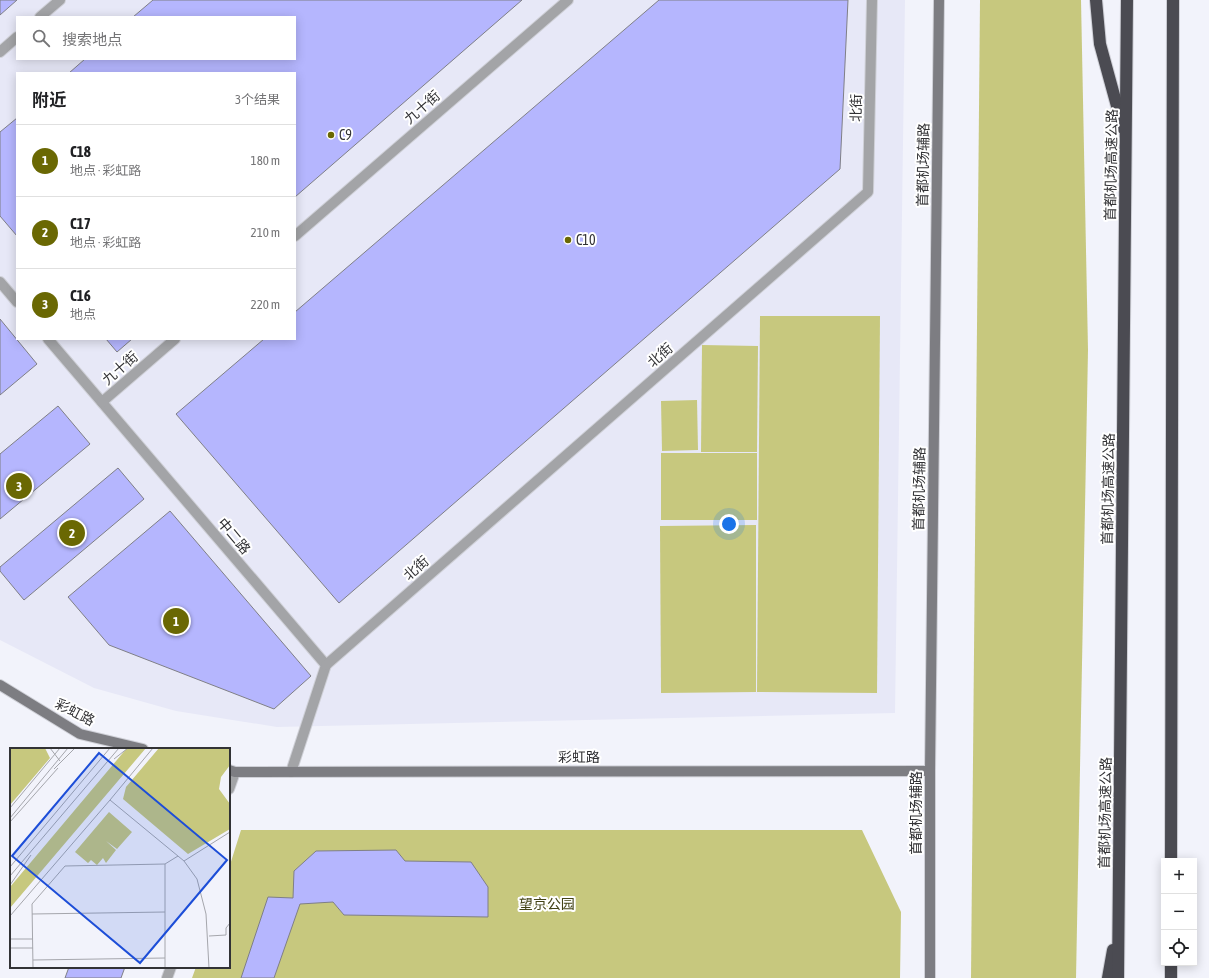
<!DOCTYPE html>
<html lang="zh">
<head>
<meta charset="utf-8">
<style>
  body { margin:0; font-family:"Asap Condensed","Noto Sans SC",sans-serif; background:#f6f6f6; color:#202124 }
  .controls { position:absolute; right:12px; bottom:12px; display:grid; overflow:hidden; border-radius:0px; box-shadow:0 2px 10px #0003 }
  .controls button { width:36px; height:36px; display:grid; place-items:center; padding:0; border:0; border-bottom:1px solid #e0e0e0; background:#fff; color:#202124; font:20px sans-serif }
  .you { position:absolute; left:729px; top:524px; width:14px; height:14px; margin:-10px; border:3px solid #fff; border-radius:50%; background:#1a73e8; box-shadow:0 0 0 6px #1a73e833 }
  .badge { display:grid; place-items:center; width:26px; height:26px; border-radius:50%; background:#6a6803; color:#fff; font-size:13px; font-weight:700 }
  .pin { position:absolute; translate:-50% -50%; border:2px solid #fff; box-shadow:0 1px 4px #0006 }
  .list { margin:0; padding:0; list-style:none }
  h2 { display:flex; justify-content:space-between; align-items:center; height:52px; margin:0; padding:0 16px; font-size:17px }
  h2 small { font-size:13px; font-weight:400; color:#757577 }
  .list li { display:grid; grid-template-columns:26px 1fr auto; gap:12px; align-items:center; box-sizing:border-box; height:72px; padding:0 16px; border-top:1px solid #e0e0e0 }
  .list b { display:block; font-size:15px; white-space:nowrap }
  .list p { margin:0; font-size:13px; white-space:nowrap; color:#757577 }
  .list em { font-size:13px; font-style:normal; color:#757577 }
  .icon { flex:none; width:22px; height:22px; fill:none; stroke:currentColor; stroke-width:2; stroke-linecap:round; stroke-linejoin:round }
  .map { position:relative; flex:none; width:1209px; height:978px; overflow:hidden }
  .search { position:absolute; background:#fff; box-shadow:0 2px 10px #0003; left:16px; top:16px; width:280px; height:44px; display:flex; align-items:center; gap:10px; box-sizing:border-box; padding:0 14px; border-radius:0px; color:#757577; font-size:15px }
  .panel { position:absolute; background:#fff; box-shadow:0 2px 10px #0003; left:16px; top:72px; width:280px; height:268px; border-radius:0px }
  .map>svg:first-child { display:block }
</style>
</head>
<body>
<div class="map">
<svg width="1209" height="978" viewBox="0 0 1209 978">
  <rect width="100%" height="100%" fill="#f2f3fb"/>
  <path fill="#e7e8f7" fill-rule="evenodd" d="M 0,0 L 905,0 L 895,713 L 277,727 L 176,711 L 94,688 L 0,640 ZM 17,17 L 295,17 L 295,59 L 17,59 ZM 17,73 L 295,73 L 295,339 L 17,339 Z"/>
  <g fill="#c7c87e">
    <polygon points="980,0 1081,0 1088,350 1076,978 971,978"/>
    <polygon points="760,316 880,316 877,693 757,692"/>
    <polygon points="702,345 758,346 757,452 701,452"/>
    <polygon points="697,400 698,450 662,451 661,401"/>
    <rect x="661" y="453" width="96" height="67"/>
    <polygon points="756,525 756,692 661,693 660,526"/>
    <polygon points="241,830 862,830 901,912 900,978 192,978 196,967 229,967 229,868"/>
  </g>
  <g fill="#b5b6fe" stroke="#7f7f86">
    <polygon points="0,0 17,0 0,15"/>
    <polygon points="153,0 522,0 295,197 295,73 69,73 85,59 295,59 295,17 133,17"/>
    <polygon points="659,0 848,0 840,169 339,603 176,414 264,339 295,339 295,312"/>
    <polygon points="17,118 17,236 0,216 0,132"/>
    <polygon points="0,319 37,364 0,395"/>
    <polygon points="106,339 132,339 117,352"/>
    <polygon points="58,406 90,444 0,519 0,454"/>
    <polygon points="118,468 144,499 24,600 0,571 0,567"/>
    <polygon points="170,511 311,676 274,709 109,645 68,597"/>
    <polygon points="396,850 405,861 471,862 488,887 488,917 344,915 333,902 300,904 274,978 241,978 268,897 293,898 294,871 316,851"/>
    <polygon points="69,967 125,967 121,978 65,978"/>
  </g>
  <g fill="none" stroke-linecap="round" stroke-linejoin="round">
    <defs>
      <g id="lane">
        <polyline points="40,17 60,0"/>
        <polyline points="0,52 17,37"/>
        <polyline points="295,236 568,0"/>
        <polyline points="0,282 17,302"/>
        <polyline points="48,339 326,665 291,772"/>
        <polyline points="102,402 175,339"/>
        <polyline points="326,665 868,192 872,0"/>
      </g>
      <g id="street">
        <polyline points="229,789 235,772"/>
        <polyline points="167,978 171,967"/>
      </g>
      <g id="secondary">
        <polyline points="0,685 80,734 143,749"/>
        <polyline points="229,770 235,772 930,771"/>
        <polyline points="930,978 930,771 939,0"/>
      </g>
      <g id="highway">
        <polyline points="1096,0 1100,44 1123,128"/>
        <polyline points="1171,861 1173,0"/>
        <polyline points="1108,978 1113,950"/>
        <polyline points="1118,978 1127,0"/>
        <polyline points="1171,978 1171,963"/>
      </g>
    </defs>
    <use href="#lane" stroke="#cfd0d7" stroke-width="12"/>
    <use href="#street" stroke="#cfd0d7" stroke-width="12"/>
    <use href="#secondary" stroke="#cfd0d7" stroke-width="12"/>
    <use href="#highway" stroke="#cfd0d7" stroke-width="14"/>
    <use href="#lane" stroke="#a3a4a7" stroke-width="10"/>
    <use href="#street" stroke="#a3a4a7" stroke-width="10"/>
    <use href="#secondary" stroke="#7d7d82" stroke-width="10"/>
    <use href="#highway" stroke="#4b4b52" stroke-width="12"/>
  </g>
  <g fill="#6a6803" stroke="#fff" stroke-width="1.5">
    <circle cx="331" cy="135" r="4"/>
    <circle cx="568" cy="240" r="4"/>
  </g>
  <g text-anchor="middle" stroke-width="4" stroke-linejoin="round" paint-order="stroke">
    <g font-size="14" fill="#323235" stroke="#fff">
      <text transform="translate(422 107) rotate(-41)" y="5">九十街</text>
      <text transform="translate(856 108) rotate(-89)" y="5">北街</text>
      <text transform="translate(923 165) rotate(-89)" y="5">首都机场辅路</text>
      <text transform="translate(1111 165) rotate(-89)" y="5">首都机场高速公路</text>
      <text transform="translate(660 355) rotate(-41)" y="5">北街</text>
      <text transform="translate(120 368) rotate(-41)" y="5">九十街</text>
      <text transform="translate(919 489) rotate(-89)" y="5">首都机场辅路</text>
      <text transform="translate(1108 489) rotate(-89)" y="5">首都机场高速公路</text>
      <text transform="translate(234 536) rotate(50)" y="5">中二路</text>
      <text transform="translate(416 568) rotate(-41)" y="5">北街</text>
      <text transform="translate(75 712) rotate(27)" y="5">彩虹路</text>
      <text x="579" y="762">彩虹路</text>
      <text transform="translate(916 813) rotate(-90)" y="5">首都机场辅路</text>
      <text transform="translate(1105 813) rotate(-89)" y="5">首都机场高速公路</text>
    </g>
    <g font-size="14" fill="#323235" stroke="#fff" text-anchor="start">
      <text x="339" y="140">C9</text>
      <text x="576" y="245">C10</text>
    </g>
    <g font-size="14" fill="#434317" stroke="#fff">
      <text x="547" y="909">望京公园</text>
    </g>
  </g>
  <g transform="translate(10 748)">
    <rect width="220" height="220" fill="#f2f3fb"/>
    <path d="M 0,0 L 35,0 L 40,10 L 0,57 ZM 117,0 L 136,0 L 0,160 L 0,139 ZM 149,0 L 220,0 L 220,17 L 211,29 L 209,41 L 220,56 L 220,81 L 178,106 L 113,51 L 116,39 ZM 99,64 L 122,84 L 107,101 L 96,93 L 106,102 L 96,115 L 93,110 L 87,117 L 81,112 L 78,115 L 65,104 Z" fill="#c7c87e"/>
    <path fill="none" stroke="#a5a6ac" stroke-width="1" d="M 40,0 L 50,13M 143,0 L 100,52 L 174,113 L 187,131 L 196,166 L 199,220M 104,11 L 118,0M 44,21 L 65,0M 0,60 L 50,0M 0,70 L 58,0M 0,74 L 48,20M 174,113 L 220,84M 0,119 L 100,0M 0,128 L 109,0M 0,137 L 21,107M 22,166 L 155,164M 0,168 L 100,52M 199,188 L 216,187 L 216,180 L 220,175M 0,191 L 23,191M 0,200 L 23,200M 23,212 L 155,210M 23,220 L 22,156 L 55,118 L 155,116M 155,220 L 155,116 L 168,108"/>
    <path fill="#1d4ed8" fill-opacity="0.15" stroke="#1d4ed8" stroke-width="2" d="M 89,5 L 217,112 L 130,215 L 2,108 Z"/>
    <rect width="220" height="220" fill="none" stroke="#323235" stroke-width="2"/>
  </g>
</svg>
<div class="controls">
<button>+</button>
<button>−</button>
<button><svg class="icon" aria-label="locate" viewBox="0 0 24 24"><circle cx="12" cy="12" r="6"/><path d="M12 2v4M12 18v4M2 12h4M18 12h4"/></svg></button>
</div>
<div class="you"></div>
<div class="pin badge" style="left:176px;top:621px">1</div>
<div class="pin badge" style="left:72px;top:533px">2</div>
<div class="pin badge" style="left:19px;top:486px">3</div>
<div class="search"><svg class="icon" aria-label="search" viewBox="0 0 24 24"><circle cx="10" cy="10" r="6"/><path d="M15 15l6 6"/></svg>搜索地点</div>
<section class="panel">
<h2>附近<small>3个结果</small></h2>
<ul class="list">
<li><span class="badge">1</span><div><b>C18</b><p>地点 · 彩虹路</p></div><em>180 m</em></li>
<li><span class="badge">2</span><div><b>C17</b><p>地点 · 彩虹路</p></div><em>210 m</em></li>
<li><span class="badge">3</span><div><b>C16</b><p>地点</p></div><em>220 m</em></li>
</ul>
</section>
</div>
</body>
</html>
